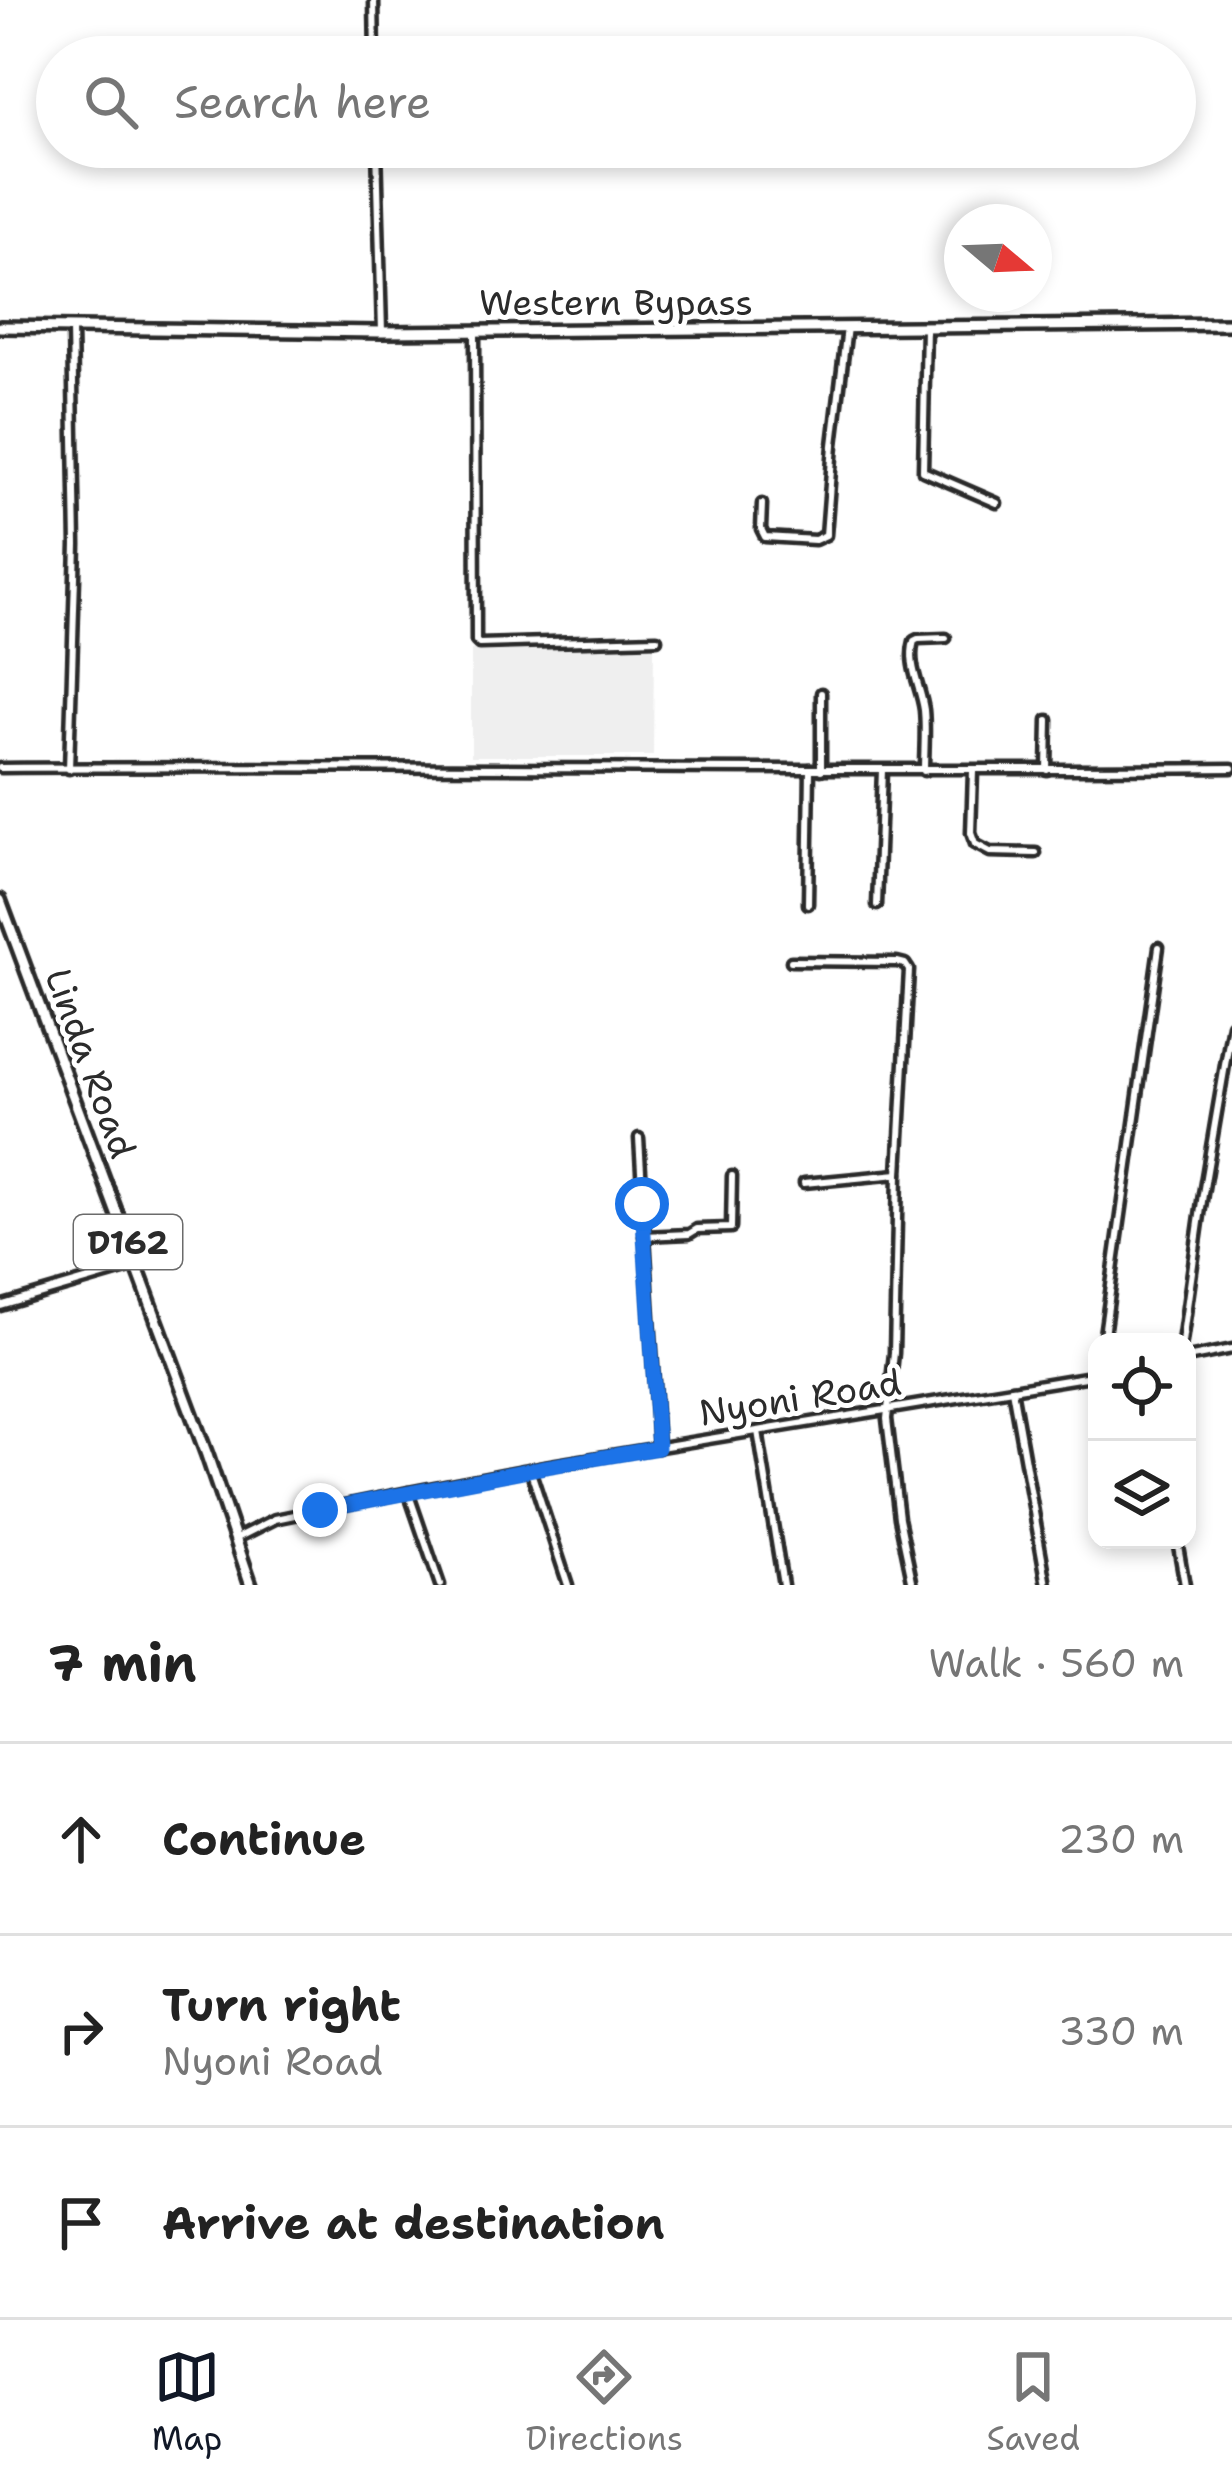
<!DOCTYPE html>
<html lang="en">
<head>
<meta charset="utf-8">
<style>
  body { margin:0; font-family:"Shantell Sans",sans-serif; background:#f6f6f6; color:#222 }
  .controls { position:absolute; right:36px; bottom:36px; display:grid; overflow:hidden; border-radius:24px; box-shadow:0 6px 18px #0003 }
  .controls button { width:108px; height:108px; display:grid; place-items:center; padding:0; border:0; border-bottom:3px solid #e0e0e0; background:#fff; color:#222; font:60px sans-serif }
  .compass { position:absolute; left:944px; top:204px; width:108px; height:108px; border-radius:50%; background:#fff; box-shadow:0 6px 18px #0003; rotate:109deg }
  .stop { position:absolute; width:36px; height:36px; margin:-27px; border:9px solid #1a73e8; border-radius:50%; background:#fff }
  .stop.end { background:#1a73e8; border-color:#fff; box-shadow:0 3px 12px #0008 }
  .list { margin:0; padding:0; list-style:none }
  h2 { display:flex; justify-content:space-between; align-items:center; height:156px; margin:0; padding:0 48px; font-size:51px }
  h2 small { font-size:39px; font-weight:400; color:#767676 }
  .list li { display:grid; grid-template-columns:78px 1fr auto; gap:36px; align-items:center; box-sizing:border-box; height:192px; padding:0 48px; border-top:3px solid #e0e0e0 }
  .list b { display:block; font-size:45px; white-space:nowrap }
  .list p { margin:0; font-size:39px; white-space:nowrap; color:#767676 }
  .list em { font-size:39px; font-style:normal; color:#767676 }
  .icon { flex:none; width:66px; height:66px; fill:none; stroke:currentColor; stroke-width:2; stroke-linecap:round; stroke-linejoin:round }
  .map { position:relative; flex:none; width:1232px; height:1585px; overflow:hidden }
  .search { position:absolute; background:#fff; box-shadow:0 6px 18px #0003; left:36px; right:36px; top:36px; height:132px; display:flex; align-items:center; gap:30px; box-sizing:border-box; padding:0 42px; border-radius:66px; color:#767676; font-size:45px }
  .sheet { height:732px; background:#fff }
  nav { display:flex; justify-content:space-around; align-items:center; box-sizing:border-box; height:168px; border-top:3px solid #e0e0e0; background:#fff; font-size:33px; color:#767676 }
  nav a { display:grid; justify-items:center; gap:6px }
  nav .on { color:#111827 }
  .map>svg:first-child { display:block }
</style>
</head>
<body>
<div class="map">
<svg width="1232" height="1585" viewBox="0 0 1232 1585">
  <rect width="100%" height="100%" fill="#fff"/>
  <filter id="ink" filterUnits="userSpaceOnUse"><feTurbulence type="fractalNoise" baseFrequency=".00833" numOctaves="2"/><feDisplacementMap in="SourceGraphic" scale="24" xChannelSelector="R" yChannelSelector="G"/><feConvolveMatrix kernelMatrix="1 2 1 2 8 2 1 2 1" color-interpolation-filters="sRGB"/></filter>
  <g filter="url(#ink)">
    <polygon fill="#efefef" points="619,643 654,648 653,756 471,756 471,650"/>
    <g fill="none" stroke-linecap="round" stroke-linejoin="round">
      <defs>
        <g id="minor">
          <polyline points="374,0 375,57"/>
          <polyline points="377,147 382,332"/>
          <polyline points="926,327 923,471 997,503"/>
          <polyline points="475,333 476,641 479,644 657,639"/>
          <polyline points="762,504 761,529 765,537 815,540 826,535 833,445 847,327"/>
          <polyline points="821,693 821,770"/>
          <path d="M 0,768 C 411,765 821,772 1232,768"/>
          <polyline points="69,769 76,545 72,329"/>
          <polyline points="1047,770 1048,720"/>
          <path d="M 924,771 C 924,751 926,730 924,710 C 921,687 907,665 914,641 L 918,639 L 946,638"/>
          <polyline points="973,771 971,833 975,844 990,852 1036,853"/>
          <polyline points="808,904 810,769"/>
          <polyline points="877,905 882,770"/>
          <polyline points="791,961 897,962 905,964 909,970 898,1174 894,1353 887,1419 899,1518 913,1585"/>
          <polyline points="639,1138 658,1448"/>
          <polyline points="804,1183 898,1174"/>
          <polyline points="644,1236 689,1234 697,1229 731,1228 732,1176"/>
          <polyline points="0,1306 137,1266"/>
          <polyline points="1103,1342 1159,947"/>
          <polyline points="1182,1342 1203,1194 1232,1024"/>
          <polyline points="1187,1358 1232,1349"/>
          <polyline points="1012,1389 1047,1585"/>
          <polyline points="758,1431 783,1585"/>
          <polyline points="530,1469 568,1585"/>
          <polyline points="408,1492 440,1585"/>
          <polyline points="237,1538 275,1519 408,1492 539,1467 1097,1375"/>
          <polyline points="1177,1540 1185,1585"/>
        </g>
        <g id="primary">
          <polyline points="0,327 382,332 1232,324"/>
          <polyline points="0,900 207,1455 251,1585"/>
        </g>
      </defs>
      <use href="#minor" stroke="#2b2b2b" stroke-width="15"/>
      <use href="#primary" stroke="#2b2b2b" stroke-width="18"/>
      <use href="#minor" stroke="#fff" stroke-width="6"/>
      <use href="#primary" stroke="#fff" stroke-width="9"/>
    </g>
  </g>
  <g fill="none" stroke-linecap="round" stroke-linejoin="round" filter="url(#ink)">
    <polyline stroke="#1a73e8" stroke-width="15" points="320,1510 539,1468 658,1448 642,1204"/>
  </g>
  <g text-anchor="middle" stroke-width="10" stroke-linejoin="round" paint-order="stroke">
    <rect fill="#fff" stroke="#6b6b6b" stroke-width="3" x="74" y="1215" width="108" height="54" rx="9"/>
    <g font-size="33" font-weight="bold" fill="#2b2b2b">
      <text x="128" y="1254">D162</text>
    </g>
    <g font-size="36" fill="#2b2b2b" stroke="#fff">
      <text x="616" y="315">Western Bypass</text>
      <text transform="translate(91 1063) rotate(70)" y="13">Linda Road</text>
      <text transform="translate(800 1397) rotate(-9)" y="13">Nyoni Road</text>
    </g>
  </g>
</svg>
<div class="controls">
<button><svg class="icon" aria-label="locate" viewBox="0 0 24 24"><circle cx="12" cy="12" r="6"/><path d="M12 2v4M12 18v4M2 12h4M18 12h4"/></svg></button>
<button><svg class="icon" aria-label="layers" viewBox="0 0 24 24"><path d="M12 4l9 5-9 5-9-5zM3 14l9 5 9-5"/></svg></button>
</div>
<svg class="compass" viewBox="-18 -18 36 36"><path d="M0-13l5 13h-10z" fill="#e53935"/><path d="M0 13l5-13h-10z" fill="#767676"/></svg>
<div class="stop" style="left:642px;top:1204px"></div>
<div class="stop end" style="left:320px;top:1510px"></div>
<div class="search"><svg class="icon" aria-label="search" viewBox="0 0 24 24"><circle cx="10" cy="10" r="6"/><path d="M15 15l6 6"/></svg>Search here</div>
</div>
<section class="sheet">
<h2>7 min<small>Walk · 560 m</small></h2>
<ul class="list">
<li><svg class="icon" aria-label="ahead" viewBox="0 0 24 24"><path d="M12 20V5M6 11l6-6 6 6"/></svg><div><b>Continue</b></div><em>230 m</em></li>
<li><svg class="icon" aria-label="right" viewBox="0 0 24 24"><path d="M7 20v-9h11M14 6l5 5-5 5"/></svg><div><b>Turn right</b><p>Nyoni Road</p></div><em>330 m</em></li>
<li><svg class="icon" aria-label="arrive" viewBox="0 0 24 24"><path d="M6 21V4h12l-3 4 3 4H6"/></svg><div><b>Arrive at destination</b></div></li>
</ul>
</section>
<nav>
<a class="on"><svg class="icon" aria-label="map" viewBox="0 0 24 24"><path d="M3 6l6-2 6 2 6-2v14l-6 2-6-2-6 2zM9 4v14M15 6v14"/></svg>Map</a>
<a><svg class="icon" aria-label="directions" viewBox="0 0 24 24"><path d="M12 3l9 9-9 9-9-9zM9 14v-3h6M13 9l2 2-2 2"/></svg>Directions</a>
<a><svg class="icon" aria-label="saved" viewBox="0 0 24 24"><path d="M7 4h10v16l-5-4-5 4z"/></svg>Saved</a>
</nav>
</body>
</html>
